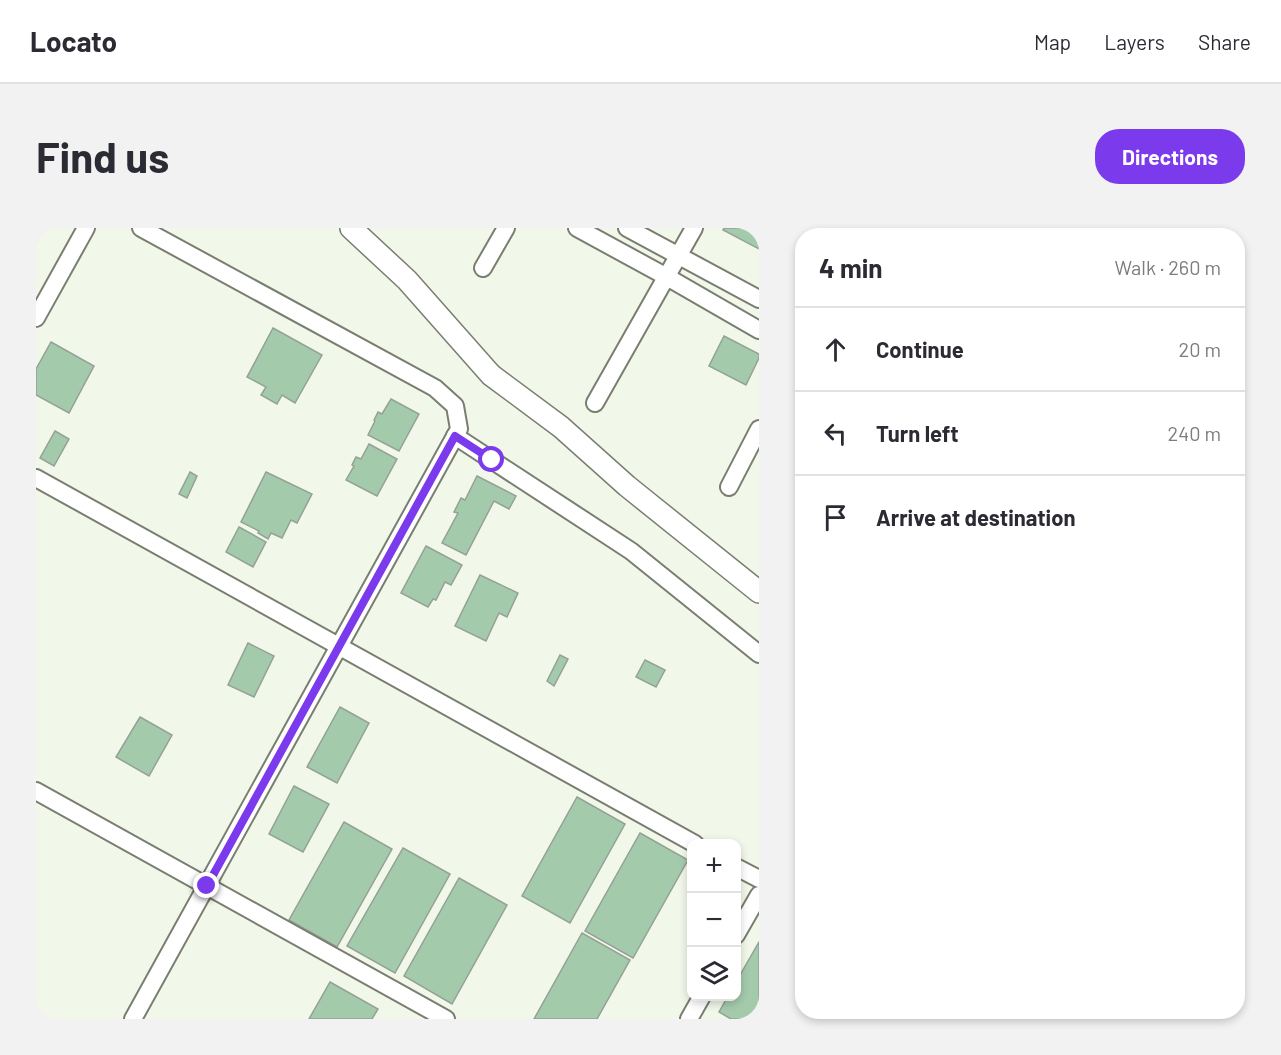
<!DOCTYPE html>
<html lang="en">
<head>
<meta charset="utf-8">
<style>
  body { margin:0; font-family:Barlow,sans-serif; background:#f2f2f3; color:#2b2b33 }
  .controls { position:absolute; right:18px; bottom:18px; display:grid; overflow:hidden; border-radius:12px; box-shadow:0 3px 9px #0003 }
  .controls button { width:54px; height:54px; display:grid; place-items:center; padding:0; border:0; border-bottom:2px solid #e1e1e2; background:#fff; color:#2b2b33; font:30px sans-serif }
  .stop { position:absolute; width:18px; height:18px; margin:-14px; border:4px solid #7c3aed; border-radius:50%; background:#fff }
  .stop.end { background:#7c3aed; border-color:#fff; box-shadow:0 2px 6px #0008 }
  .list { margin:0; padding:0; list-style:none }
  h2 { display:flex; justify-content:space-between; align-items:center; height:78px; margin:0; padding:0 24px; font-size:26px }
  h2 small { font-size:20px; font-weight:400; color:#7c7c81 }
  .list li { display:grid; grid-template-columns:39px 1fr auto; gap:18px; align-items:center; box-sizing:border-box; height:84px; padding:0 24px; border-top:2px solid #e1e1e2 }
  .list b { display:block; font-size:22px; white-space:nowrap }
  .list em { font-size:20px; font-style:normal; color:#7c7c81 }
  .icon { flex:none; width:33px; height:33px; fill:none; stroke:currentColor; stroke-width:2; stroke-linecap:round; stroke-linejoin:round }
  .map { position:relative; flex:none; width:723px; height:791px; overflow:hidden; border-radius:24px }
  header { display:flex; align-items:center; gap:36px; box-sizing:border-box; height:84px; padding:0 30px; background:#fff; border-bottom:2px solid #e1e1e2 }
  header strong { font-size:28px }
  nav { display:flex; gap:33px; margin-inline-start:auto; font-size:21px }
  .intro { display:flex; align-items:center; justify-content:space-between; box-sizing:border-box; height:144px; padding:0 36px }
  h1 { margin:0; font-size:42px }
  .button { padding:15px 27px; border-radius:24px; background:#7c3aed; color:#fff; font-size:21px; font-weight:700 }
  main { display:flex; gap:36px; padding:0 36px }
  aside { flex:1; background:#fff; border-radius:24px; box-shadow:0 3px 9px #0003 }
  .map>svg:first-child { display:block }
</style>
</head>
<body>
<header>
<strong>Locato</strong>
<nav><a>Map</a><a>Layers</a><a>Share</a></nav>
</header>
<div class="intro"><h1>Find us</h1><a class="button">Directions</a></div>
<main>
<div class="map">
<svg width="723" height="791" viewBox="0 0 723 791">
  <rect width="100%" height="100%" fill="#f2f8e9"/>
  <g fill="#a4caac" stroke="#94a196" stroke-width="1.5">
    <polygon points="0,0 8,0 0,16"/>
    <polygon points="688,0 723,0 723,21 687,2"/>
    <polygon points="237,100 286,127 259,175 246,167 241,176 225,167 230,159 211,149"/>
    <polygon points="688,108 723,126 723,130 710,157 673,138"/>
    <polygon points="15,114 58,138 33,185 0,167 0,141"/>
    <polygon points="355,171 383,186 363,223 332,207 339,193 338,192 342,184 346,186"/>
    <polygon points="19,203 33,211 18,238 4,230"/>
    <polygon points="333,216 361,231 341,268 310,252 318,238 316,237 320,229 325,231"/>
    <polygon points="154,244 161,248 151,270 143,266"/>
    <polygon points="230,244 276,266 261,295 255,292 246,310 235,305 232,311 222,305 223,303 205,294"/>
    <polygon points="441,248 480,268 473,281 458,273 430,327 406,315 422,285 418,284 425,270 429,272"/>
    <polygon points="203,299 230,314 217,339 190,324"/>
    <polygon points="390,318 426,337 415,357 409,354 400,372 397,371 392,379 365,365"/>
    <polygon points="444,347 482,365 471,389 463,385 450,413 419,398"/>
    <polygon points="212,415 238,428 218,469 192,457"/>
    <polygon points="524,427 532,431 518,458 511,453"/>
    <polygon points="609,432 629,442 620,459 600,449"/>
    <polygon points="304,479 333,495 301,555 271,539"/>
    <polygon points="104,489 136,507 113,548 80,529"/>
    <polygon points="258,558 293,576 267,624 233,606"/>
    <polygon points="541,569 589,596 534,695 486,668"/>
    <polygon points="308,594 356,621 301,719 253,692"/>
    <polygon points="604,605 652,632 597,730 549,703"/>
    <polygon points="367,620 414,646 359,745 311,718"/>
    <polygon points="423,650 471,677 416,776 368,748"/>
    <polygon points="546,705 594,732 561,791 498,791"/>
    <polygon points="723,714 723,791 695,791 683,784 692,768 700,768 700,754"/>
    <polygon points="294,754 342,781 336,791 273,791"/>
  </g>
  <g fill="none" stroke-linecap="round" stroke-linejoin="round">
    <defs>
      <g id="minor">
        <polyline points="541,0 631,49 723,102"/>
        <polyline points="591,0 723,71"/>
        <polyline points="447,40 470,0"/>
        <polyline points="0,90 50,0"/>
        <polyline points="559,175 658,0"/>
        <polyline points="419,208 595,323 723,426"/>
        <polyline points="0,250 659,616"/>
        <polyline points="693,259 723,201"/>
        <polyline points="0,563 410,791"/>
        <polyline points="700,639 723,651"/>
        <polyline points="700,707 723,667"/>
        <polyline points="97,791 423,201 419,178 399,160 105,0"/>
        <polyline points="653,791 666,768"/>
      </g>
      <polyline id="tertiary" points="315,0 371,52 455,147 525,199 591,258 723,364"/>
    </defs>
    <use href="#minor" stroke="#797e71" stroke-width="20"/>
    <use href="#tertiary" stroke="#797e71" stroke-width="24"/>
    <use href="#minor" stroke="#fff" stroke-width="16"/>
    <use href="#tertiary" stroke="#fff" stroke-width="21"/>
  </g>
  <g fill="none" stroke-linecap="round" stroke-linejoin="round">
    <polyline stroke="#7c3aed" stroke-width="8" points="171,658 419,208 456,232"/>
  </g>
</svg>
<div class="controls">
<button>+</button>
<button>−</button>
<button><svg class="icon" aria-label="layers" viewBox="0 0 24 24"><path d="M12 4l9 5-9 5-9-5zM3 14l9 5 9-5"/></svg></button>
</div>
<div class="stop" style="left:456px;top:232px"></div>
<div class="stop end" style="left:171px;top:658px"></div>
</div>
<aside>
<h2>4 min<small>Walk · 260 m</small></h2>
<ul class="list">
<li><svg class="icon" aria-label="ahead" viewBox="0 0 24 24"><path d="M12 20V5M6 11l6-6 6 6"/></svg><div><b>Continue</b></div><em>20 m</em></li>
<li><svg class="icon" aria-label="left" viewBox="0 0 24 24"><path d="M17 20v-9H6M10 6l-5 5 5 5"/></svg><div><b>Turn left</b></div><em>240 m</em></li>
<li><svg class="icon" aria-label="arrive" viewBox="0 0 24 24"><path d="M6 21V4h12l-3 4 3 4H6"/></svg><div><b>Arrive at destination</b></div></li>
</ul>
</aside>
</main>
</body>
</html>
